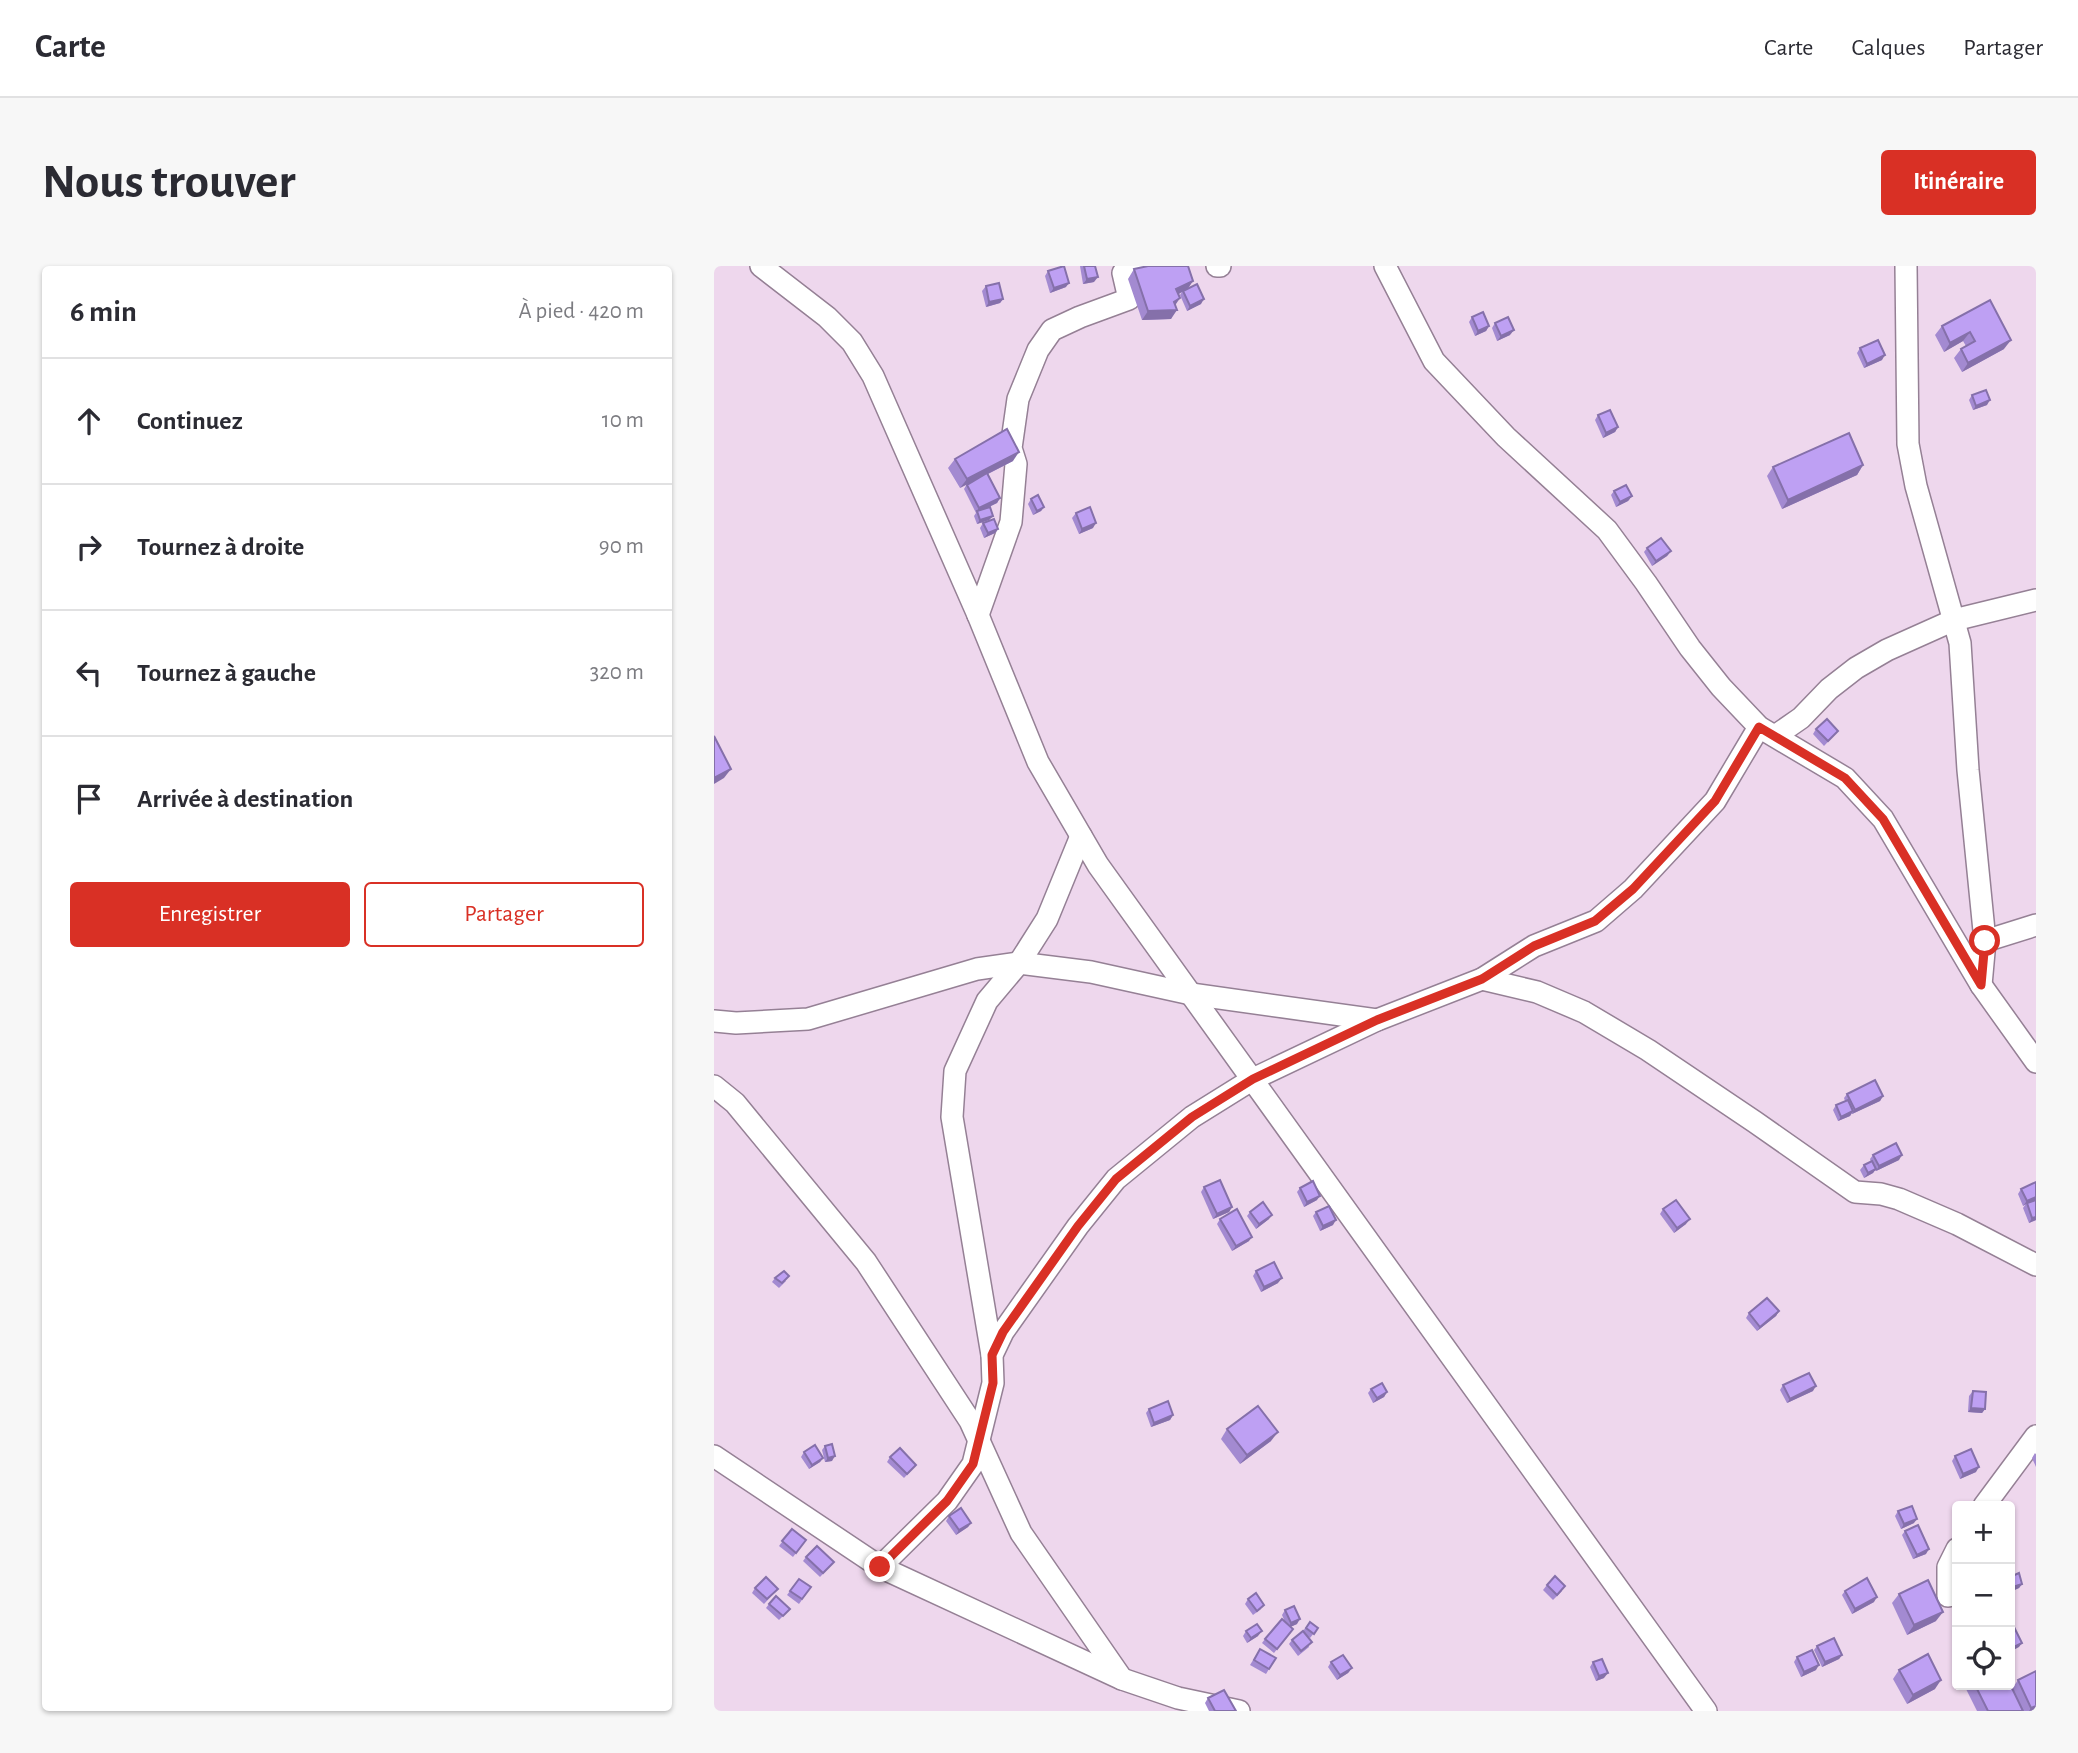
<!DOCTYPE html>
<html lang="fr">
<head>
<meta charset="utf-8">
<style>
  body { margin:0; font-family:"Alegreya Sans",sans-serif; background:#f7f7f7; color:#2b2b33 }
  .controls { position:absolute; right:21px; bottom:21px; display:grid; overflow:hidden; border-radius:7px; box-shadow:0 2px 5px #0004 }
  .controls button { width:63px; height:63px; display:grid; place-items:center; padding:0; border:0; border-bottom:2px solid #e1e1e2; background:#fff; color:#2b2b33; font:35px sans-serif }
  .stop { position:absolute; width:21px; height:21px; margin:-16px; border:5px solid #d93025; border-radius:50%; background:#fff }
  .stop.end { background:#d93025; border-color:#fff; box-shadow:0 2px 7px #0008 }
  .list { margin:0; padding:0; list-style:none }
  h2 { display:flex; justify-content:space-between; align-items:center; height:91px; margin:0; padding:0 28px; font-size:30px }
  h2 small { font-size:23px; font-weight:400; color:#7c7c81 }
  .list li { display:grid; grid-template-columns:46px 1fr auto; gap:21px; align-items:center; box-sizing:border-box; height:126px; padding:0 28px; border-top:2px solid #e1e1e2 }
  .list b { display:block; font-size:26px; white-space:nowrap }
  .list em { font-size:23px; font-style:normal; color:#7c7c81 }
  .actions { display:flex; gap:14px; padding:21px 28px }
  .actions a { flex:1; padding:16px 0; border:2px solid #d93025; border-radius:7px; text-align:center; font-size:24px; color:#d93025 }
  .actions .main { background:#d93025; color:#fff }
  .icon { flex:none; width:38px; height:38px; fill:none; stroke:currentColor; stroke-width:2; stroke-linecap:round; stroke-linejoin:round }
  .map { position:relative; flex:none; width:1322px; height:1445px; overflow:hidden; border-radius:7px }
  header { display:flex; align-items:center; gap:42px; box-sizing:border-box; height:98px; padding:0 35px; background:#fff; border-bottom:2px solid #e1e1e2 }
  header strong { font-size:33px }
  nav { display:flex; gap:38px; margin-inline-start:auto; font-size:24px }
  .intro { display:flex; align-items:center; justify-content:space-between; box-sizing:border-box; height:168px; padding:0 42px }
  h1 { margin:0; font-size:49px }
  .button { padding:18px 32px; border-radius:7px; background:#d93025; color:#fff; font-size:24px; font-weight:700 }
  main { display:flex; gap:42px; padding:0 42px }
  aside { flex:1; background:#fff; border-radius:7px; box-shadow:0 2px 5px #0004 }
  .map>svg:first-child { display:block }
</style>
</head>
<body>
<header>
<strong>Carte</strong>
<nav><a>Carte</a><a>Calques</a><a>Partager</a></nav>
</header>
<div class="intro"><h1>Nous trouver</h1><a class="button">Itinéraire</a></div>
<main>
<aside>
<h2>6 min<small>À pied · 420 m</small></h2>
<ul class="list">
<li><svg class="icon" aria-label="ahead" viewBox="0 0 24 24"><path d="M12 20V5M6 11l6-6 6 6"/></svg><div><b>Continuez</b></div><em>10 m</em></li>
<li><svg class="icon" aria-label="right" viewBox="0 0 24 24"><path d="M7 20v-9h11M14 6l5 5-5 5"/></svg><div><b>Tournez à droite</b></div><em>90 m</em></li>
<li><svg class="icon" aria-label="left" viewBox="0 0 24 24"><path d="M17 20v-9H6M10 6l-5 5 5 5"/></svg><div><b>Tournez à gauche</b></div><em>320 m</em></li>
<li><svg class="icon" aria-label="arrive" viewBox="0 0 24 24"><path d="M6 21V4h12l-3 4 3 4H6"/></svg><div><b>Arrivée à destination</b></div></li>
</ul>
<div class="actions"><a class="main">Enregistrer</a><a>Partager</a></div>
</aside>
<div class="map">
<svg width="1322" height="1445" viewBox="0 0 1322 1445">
  <rect width="100%" height="100%" fill="#eed7ed"/>
  <g fill="none" stroke-linecap="round" stroke-linejoin="round">
    <defs>
      <g id="minor">
        <polyline points="47,0 113,51 138,76 159,110 264,349 324,496 384,599 992,1445"/>
        <polyline points="503,0 506,0"/>
        <polyline points="671,0 720,95 792,171 893,264 932,317 976,382 1007,421 1045,461 1131,512 1169,553 1267,719 1322,796"/>
        <polyline points="1192,0 1194,178 1202,220 1246,377 1254,504 1271,675 1267,719"/>
        <polyline points="264,349 297,256 302,198 297,182 304,133 324,84 338,64 366,51 415,33 409,7 424,0"/>
        <polyline points="1061,470 1087,452 1115,423 1142,402 1173,384 1240,354 1322,334"/>
        <polyline points="1271,675 1322,659"/>
        <polyline points="768,713 823,726 870,746 934,784 1041,856 1141,926 1167,928 1185,933 1243,958 1322,999"/>
        <polyline points="0,755 22,757 94,753 263,703 305,697 377,706 477,728 663,754"/>
        <polyline points="0,820 21,837 152,996 256,1155 307,1267 408,1413"/>
        <polyline points="278,1089 238,851 241,805 273,735 305,697 333,653 367,570"/>
        <polyline points="0,1190 166,1301 408,1413 464,1432 525,1445"/>
        <polyline points="1270,1240 1322,1170"/>
        <polyline points="166,1301 233,1235 259,1198 279,1117 278,1089 289,1066 364,960 402,913 478,851 539,813 663,754 768,713 820,680 882,655 919,623 1001,535 1045,461"/>
        <polyline points="1234,1330 1234,1301 1243,1283"/>
      </g>
    </defs>
    <use href="#minor" stroke="#958095" stroke-width="24"/>
    <use href="#minor" stroke="#fff" stroke-width="21"/>
  </g>
  <g fill="#a38ad1">
    <polygon points="366,0 381,0 380,16 369,18"/>
    <polygon points="420,3 474,23 487,38 473,45 466,29 468,26 465,28 457,53 428,54 414,13"/>
    <polygon points="334,5 352,21 336,27 331,10"/>
    <polygon points="272,20 289,33 286,37 272,41 268,25"/>
    <polygon points="1276,34 1290,83 1248,106 1240,92 1247,83 1252,80 1249,75 1230,86 1221,69 1228,60"/>
    <polygon points="758,51 775,60 772,65 761,70 755,56"/>
    <polygon points="781,57 796,69 783,75 778,62"/>
    <polygon points="1146,82 1168,94 1150,102 1143,87"/>
    <polygon points="1258,129 1273,139 1259,144 1255,134"/>
    <polygon points="884,149 904,161 901,166 889,172 881,154"/>
    <polygon points="241,193 299,195 274,208 286,232 283,237 271,243 279,250 275,254 263,258 260,250 262,247 250,223 253,218 246,222 234,202"/>
    <polygon points="1149,199 1143,209 1068,243 1053,210 1059,201"/>
    <polygon points="900,225 918,230 914,235 902,241 897,229"/>
    <polygon points="317,233 330,241 327,245 319,249 314,238"/>
    <polygon points="362,247 379,262 365,268 358,252"/>
    <polygon points="269,257 284,263 281,267 270,272 266,262"/>
    <polygon points="933,282 957,285 953,290 938,300 930,286"/>
    <polygon points="1102,463 1124,465 1110,480 1099,468"/>
    <polygon points="1133,828 1169,830 1166,835 1138,848 1138,847 1136,850 1124,855 1119,844 1122,839 1131,835 1130,832"/>
    <polygon points="1159,889 1185,894 1162,905 1161,904 1159,907 1150,912 1146,904 1150,899 1157,896 1156,893"/>
    <polygon points="1322,916 1322,954 1315,957 1309,942 1311,939 1309,940 1304,928 1307,923"/>
    <polygon points="490,921 518,941 515,946 499,953 487,926"/>
    <polygon points="586,922 603,934 590,941 583,926"/>
    <polygon points="949,943 972,958 960,967 946,948"/>
    <polygon points="536,946 555,953 542,963 533,950"/>
    <polygon points="602,946 619,959 606,965 599,950"/>
    <polygon points="506,953 535,975 518,985 503,958"/>
    <polygon points="542,1005 564,1017 547,1026 539,1010"/>
    <polygon points="61,1012 72,1015 65,1022 58,1016"/>
    <polygon points="1065,1045 1062,1050 1043,1065 1032,1052 1035,1047"/>
    <polygon points="1069,1119 1099,1125 1073,1137 1066,1124"/>
    <polygon points="657,1123 673,1126 670,1131 659,1137 654,1127"/>
    <polygon points="1259,1125 1271,1143 1268,1147 1254,1146 1255,1130"/>
    <polygon points="435,1143 459,1149 456,1154 437,1161 432,1147"/>
    <polygon points="513,1163 557,1175 526,1198 507,1173"/>
    <polygon points="111,1180 118,1195 111,1196 108,1184"/>
    <polygon points="90,1186 109,1192 106,1196 95,1203 87,1191"/>
    <polygon points="1321,1187 1322,1189 1322,1201 1318,1192"/>
    <polygon points="1241,1190 1262,1206 1246,1213 1238,1195"/>
    <polygon points="176,1191 202,1199 190,1212 173,1196"/>
    <polygon points="1184,1245 1200,1257 1187,1263 1181,1250"/>
    <polygon points="235,1250 257,1257 254,1261 242,1269 232,1255"/>
    <polygon points="78,1263 92,1274 79,1291 65,1280"/>
    <polygon points="1191,1265 1212,1288 1199,1293 1188,1269"/>
    <polygon points="92,1291 120,1296 106,1311 89,1295"/>
    <polygon points="1296,1311 1308,1318 1305,1322 1296,1326"/>
    <polygon points="833,1319 848,1325 839,1334 829,1324"/>
    <polygon points="97,1321 85,1338 73,1329 76,1325"/>
    <polygon points="41,1322 64,1323 50,1338 38,1327"/>
    <polygon points="1131,1325 1160,1336 1138,1348 1128,1329"/>
    <polygon points="1185,1328 1222,1355 1193,1369 1178,1337"/>
    <polygon points="534,1333 547,1343 539,1349 531,1338"/>
    <polygon points="55,1338 76,1343 65,1354 52,1342"/>
    <polygon points="571,1344 583,1358 576,1361 579,1363 560,1387 548,1377 551,1373 571,1356 568,1349"/>
    <polygon points="596,1356 604,1362 596,1372 592,1369 595,1381 584,1390 575,1378 578,1374 589,1365"/>
    <polygon points="532,1365 544,1370 533,1377 529,1370"/>
    <polygon points="1103,1380 1128,1389 1125,1393 1108,1401 1100,1384"/>
    <polygon points="546,1383 555,1403 552,1408 536,1399"/>
    <polygon points="1083,1391 1102,1404 1087,1411 1080,1396"/>
    <polygon points="617,1396 638,1402 634,1407 623,1414 614,1401"/>
    <polygon points="879,1396 890,1412 882,1415 876,1401"/>
    <polygon points="1185,1404 1221,1423 1193,1438 1179,1413"/>
    <polygon points="1304,1414 1322,1445 1263,1445 1250,1419 1296,1419 1298,1423"/>
    <polygon points="494,1432 522,1445 495,1445 491,1437"/>
  </g>
  <g fill="#8570aa">
    <polygon points="384,11 380,16 369,18 373,13"/>
    <polygon points="479,15 473,24 469,25 468,26 456,32 462,23"/>
    <polygon points="355,17 352,21 336,27 340,22"/>
    <polygon points="466,32 460,41 463,44 457,53 428,54 434,45 460,36"/>
    <polygon points="289,33 286,37 272,41 275,36"/>
    <polygon points="490,33 487,38 473,45 476,40"/>
    <polygon points="775,60 772,65 761,70 764,65"/>
    <polygon points="800,64 796,69 783,75 787,70"/>
    <polygon points="1256,66 1249,75 1230,86 1236,77"/>
    <polygon points="1297,74 1290,83 1248,106 1254,97"/>
    <polygon points="1171,89 1168,94 1150,102 1153,98"/>
    <polygon points="1276,134 1273,139 1259,144 1262,140"/>
    <polygon points="904,161 901,166 889,172 892,167"/>
    <polygon points="305,186 299,195 246,222 253,213"/>
    <polygon points="1149,199 1143,209 1068,243 1074,234"/>
    <polygon points="918,230 914,235 902,241 906,236"/>
    <polygon points="286,232 283,237 262,247 265,242"/>
    <polygon points="330,241 327,245 319,249 323,245"/>
    <polygon points="279,250 275,254 263,258 266,254"/>
    <polygon points="382,257 379,262 365,268 368,263"/>
    <polygon points="284,263 281,267 270,272 274,267"/>
    <polygon points="957,285 953,290 938,300 942,295"/>
    <polygon points="17,503 10,512 0,518 0,512"/>
    <polygon points="1169,830 1166,835 1138,848 1141,844"/>
    <polygon points="1139,845 1136,850 1124,855 1127,851"/>
    <polygon points="1188,889 1185,894 1162,905 1165,900"/>
    <polygon points="1162,903 1159,907 1150,912 1154,907"/>
    <polygon points="606,930 603,934 590,941 593,936"/>
    <polygon points="1322,931 1322,934 1313,937 1309,940 1313,935"/>
    <polygon points="518,941 515,946 499,953 503,948"/>
    <polygon points="558,949 555,953 542,963 545,958"/>
    <polygon points="1322,951 1322,954 1315,957 1318,952"/>
    <polygon points="976,953 972,958 960,967 963,962"/>
    <polygon points="622,954 619,959 606,965 609,960"/>
    <polygon points="538,971 535,975 518,985 522,980"/>
    <polygon points="568,1012 564,1017 547,1026 550,1021"/>
    <polygon points="1065,1045 1062,1050 1043,1065 1046,1061"/>
    <polygon points="1102,1120 1099,1125 1073,1137 1076,1133"/>
    <polygon points="673,1126 670,1131 659,1137 663,1132"/>
    <polygon points="1257,1142 1271,1143 1268,1147 1254,1146"/>
    <polygon points="459,1149 456,1154 437,1161 440,1157"/>
    <polygon points="564,1166 557,1175 526,1198 533,1189"/>
    <polygon points="121,1190 118,1195 111,1196 114,1192"/>
    <polygon points="109,1192 106,1196 95,1203 98,1199"/>
    <polygon points="1265,1201 1262,1206 1246,1213 1249,1208"/>
    <polygon points="1203,1253 1200,1257 1187,1263 1190,1258"/>
    <polygon points="257,1257 254,1261 242,1269 245,1264"/>
    <polygon points="1215,1283 1212,1288 1199,1293 1203,1289"/>
    <polygon points="1308,1318 1305,1322 1296,1326 1299,1321"/>
    <polygon points="1163,1331 1160,1336 1138,1348 1141,1343"/>
    <polygon points="1229,1346 1222,1355 1193,1369 1200,1359"/>
    <polygon points="586,1353 583,1358 574,1362 577,1357"/>
    <polygon points="548,1365 544,1370 533,1377 537,1372"/>
    <polygon points="1308,1377 1305,1381 1296,1386 1296,1383"/>
    <polygon points="1128,1389 1125,1393 1108,1401 1111,1396"/>
    <polygon points="1105,1399 1102,1404 1087,1411 1090,1406"/>
    <polygon points="638,1402 634,1407 623,1414 626,1409"/>
    <polygon points="894,1407 890,1412 882,1415 885,1410"/>
    <polygon points="1227,1414 1221,1423 1193,1438 1199,1429"/>
    <polygon points="1322,1440 1322,1445 1315,1445 1317,1442"/>
  </g>
  <g fill="#bea0f3" stroke="#8570aa" stroke-width="2">
    <polygon points="350,0 355,17 340,22 334,5"/>
    <polygon points="370,0 381,0 384,11 373,13"/>
    <polygon points="434,0 474,0 479,15 462,23 466,32 460,36 463,44 434,45 420,3"/>
    <polygon points="285,17 289,33 275,36 272,20"/>
    <polygon points="483,18 490,33 476,40 469,25"/>
    <polygon points="1276,34 1297,74 1254,97 1247,83 1261,75 1256,66 1236,77 1228,60"/>
    <polygon points="769,46 775,60 764,65 758,51"/>
    <polygon points="794,51 800,64 787,70 781,57"/>
    <polygon points="1164,74 1171,89 1153,98 1146,82"/>
    <polygon points="1272,124 1276,134 1262,140 1258,129"/>
    <polygon points="896,144 904,161 892,167 884,149"/>
    <polygon points="293,163 305,186 253,213 241,193"/>
    <polygon points="1135,167 1149,199 1074,234 1059,201"/>
    <polygon points="273,207 286,232 265,242 253,219"/>
    <polygon points="912,219 918,230 906,236 900,225"/>
    <polygon points="324,229 330,241 323,245 317,233"/>
    <polygon points="276,241 279,250 266,254 263,245"/>
    <polygon points="376,241 382,257 368,263 362,247"/>
    <polygon points="280,253 284,263 274,267 269,257"/>
    <polygon points="947,272 957,285 942,295 933,282"/>
    <polygon points="1113,453 1124,465 1114,475 1102,463"/>
    <polygon points="0,470 17,503 0,512"/>
    <polygon points="1161,814 1169,830 1141,844 1133,828"/>
    <polygon points="1134,834 1139,845 1127,851 1122,839"/>
    <polygon points="1182,877 1188,889 1165,900 1159,889"/>
    <polygon points="1158,895 1162,903 1154,907 1150,899"/>
    <polygon points="506,914 518,941 503,948 490,921"/>
    <polygon points="599,915 606,930 593,936 586,922"/>
    <polygon points="1322,916 1322,931 1313,935 1307,923"/>
    <polygon points="962,934 976,953 963,962 949,943"/>
    <polygon points="1322,934 1322,951 1318,952 1313,937"/>
    <polygon points="549,936 558,949 545,958 536,946"/>
    <polygon points="615,940 622,954 609,960 602,946"/>
    <polygon points="523,943 538,971 522,980 506,953"/>
    <polygon points="560,996 568,1012 550,1021 542,1005"/>
    <polygon points="70,1005 75,1010 68,1017 61,1012"/>
    <polygon points="1053,1032 1065,1045 1046,1061 1035,1047"/>
    <polygon points="1095,1107 1102,1120 1076,1133 1069,1119"/>
    <polygon points="668,1117 673,1126 663,1132 657,1123"/>
    <polygon points="1259,1125 1272,1126 1271,1143 1257,1142"/>
    <polygon points="454,1135 459,1149 440,1157 435,1143"/>
    <polygon points="544,1140 564,1166 533,1189 513,1163"/>
    <polygon points="118,1178 121,1190 114,1192 111,1180"/>
    <polygon points="101,1179 109,1192 98,1199 90,1186"/>
    <polygon points="186,1182 202,1199 193,1208 176,1191"/>
    <polygon points="1257,1183 1265,1201 1249,1208 1241,1190"/>
    <polygon points="1198,1240 1203,1253 1190,1258 1184,1245"/>
    <polygon points="247,1242 257,1257 245,1264 235,1250"/>
    <polygon points="1204,1259 1215,1283 1203,1289 1191,1265"/>
    <polygon points="78,1263 92,1274 82,1287 68,1275"/>
    <polygon points="103,1280 120,1296 109,1307 92,1291"/>
    <polygon points="1305,1307 1308,1318 1299,1321 1296,1311"/>
    <polygon points="841,1310 851,1320 843,1329 833,1319"/>
    <polygon points="52,1311 64,1323 53,1333 41,1322"/>
    <polygon points="1153,1312 1163,1331 1141,1343 1131,1325"/>
    <polygon points="85,1313 97,1321 88,1333 76,1325"/>
    <polygon points="1214,1314 1229,1346 1200,1359 1185,1328"/>
    <polygon points="542,1327 550,1339 543,1345 534,1333"/>
    <polygon points="62,1330 76,1343 69,1350 55,1338"/>
    <polygon points="580,1340 586,1353 577,1357 571,1344"/>
    <polygon points="568,1353 579,1363 563,1383 551,1373"/>
    <polygon points="596,1356 604,1362 600,1368 592,1362"/>
    <polygon points="543,1358 548,1365 537,1372 532,1365"/>
    <polygon points="1299,1359 1308,1377 1296,1383 1296,1360"/>
    <polygon points="589,1365 598,1376 587,1385 578,1374"/>
    <polygon points="1120,1372 1128,1389 1111,1396 1103,1380"/>
    <polygon points="546,1383 562,1392 555,1403 540,1394"/>
    <polygon points="1098,1384 1105,1399 1090,1406 1083,1391"/>
    <polygon points="1214,1388 1227,1414 1199,1429 1185,1404"/>
    <polygon points="629,1389 638,1402 626,1409 617,1396"/>
    <polygon points="888,1393 894,1407 885,1410 879,1396"/>
    <polygon points="1322,1405 1322,1440 1317,1442 1304,1414"/>
    <polygon points="1296,1418 1309,1445 1274,1445 1261,1419"/>
    <polygon points="510,1424 522,1445 501,1445 494,1432"/>
  </g>
  <g fill="none" stroke-linecap="round" stroke-linejoin="round">
    <polyline stroke="#d93025" stroke-width="9" points="166,1301 233,1235 259,1198 279,1117 278,1089 289,1066 364,960 402,913 478,851 539,813 663,754 768,713 820,680 881,655 919,623 1001,535 1045,461 1131,512 1169,553 1267,719 1271,675"/>
  </g>
</svg>
<div class="controls">
<button>+</button>
<button>−</button>
<button><svg class="icon" aria-label="locate" viewBox="0 0 24 24"><circle cx="12" cy="12" r="6"/><path d="M12 2v4M12 18v4M2 12h4M18 12h4"/></svg></button>
</div>
<div class="stop" style="left:1271px;top:675px"></div>
<div class="stop end" style="left:166px;top:1301px"></div>
</div>
</main>
</body>
</html>
